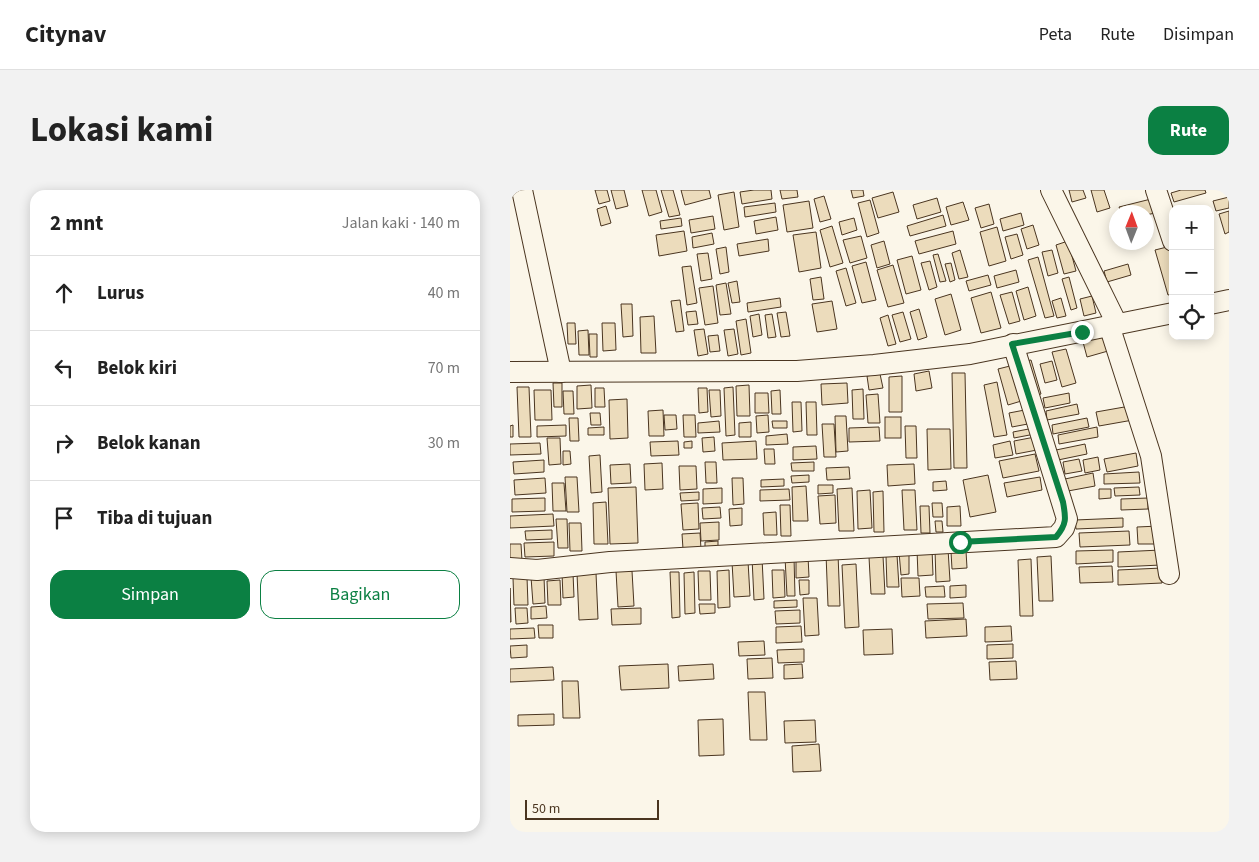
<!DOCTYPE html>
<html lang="id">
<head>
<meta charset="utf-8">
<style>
  body { margin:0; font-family:"Source Sans 3",sans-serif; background:#f2f2f2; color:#222 }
  .controls { position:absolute; right:15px; top:15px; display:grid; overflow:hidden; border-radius:10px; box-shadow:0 2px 12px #0003 }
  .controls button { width:45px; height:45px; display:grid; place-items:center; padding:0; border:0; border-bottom:1px solid #e0e0e0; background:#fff; color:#222; font:25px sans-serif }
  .compass { position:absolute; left:599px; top:15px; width:45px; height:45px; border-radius:50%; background:#fff; box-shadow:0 2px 12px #0003; rotate:1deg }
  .scale { position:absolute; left:15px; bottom:12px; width:134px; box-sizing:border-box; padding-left:5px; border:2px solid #4a3520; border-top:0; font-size:14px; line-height:18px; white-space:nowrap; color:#4a3520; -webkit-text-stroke:4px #fbf6e9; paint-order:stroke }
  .stop { position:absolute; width:15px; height:15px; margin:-11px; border:4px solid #0b8043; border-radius:50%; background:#fff }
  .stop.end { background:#0b8043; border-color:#fff; box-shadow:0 1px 5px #0008 }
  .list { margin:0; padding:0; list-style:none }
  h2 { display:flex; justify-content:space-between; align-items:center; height:65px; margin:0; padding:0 20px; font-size:21px }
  h2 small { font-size:16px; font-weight:400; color:#767676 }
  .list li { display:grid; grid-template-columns:32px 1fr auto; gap:15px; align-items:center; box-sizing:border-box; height:75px; padding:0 20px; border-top:1px solid #e0e0e0 }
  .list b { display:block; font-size:19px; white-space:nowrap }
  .list em { font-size:16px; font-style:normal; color:#767676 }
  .actions { display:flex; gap:10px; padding:15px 20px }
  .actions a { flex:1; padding:11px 0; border:1px solid #0b8043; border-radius:15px; text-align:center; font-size:18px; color:#0b8043 }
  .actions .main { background:#0b8043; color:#fff }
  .icon { flex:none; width:28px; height:28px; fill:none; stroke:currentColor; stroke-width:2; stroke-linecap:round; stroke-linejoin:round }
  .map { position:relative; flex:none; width:719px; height:642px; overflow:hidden; border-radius:15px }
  header { display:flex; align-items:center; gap:30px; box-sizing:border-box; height:70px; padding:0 25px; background:#fff; border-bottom:1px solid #e0e0e0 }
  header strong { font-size:24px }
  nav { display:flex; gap:28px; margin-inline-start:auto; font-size:18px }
  .intro { display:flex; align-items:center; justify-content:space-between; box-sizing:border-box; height:120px; padding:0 30px }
  h1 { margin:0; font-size:35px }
  .button { padding:12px 22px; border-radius:15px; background:#0b8043; color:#fff; font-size:18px; font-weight:700 }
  main { display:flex; gap:30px; padding:0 30px }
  aside { flex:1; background:#fff; border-radius:15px; box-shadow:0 2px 12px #0003 }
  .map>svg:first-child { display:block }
</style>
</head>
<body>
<header>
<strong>Citynav</strong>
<nav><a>Peta</a><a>Rute</a><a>Disimpan</a></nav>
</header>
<div class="intro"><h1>Lokasi kami</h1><a class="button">Rute</a></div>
<main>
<aside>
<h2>2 mnt<small>Jalan kaki · 140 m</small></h2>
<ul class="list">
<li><svg class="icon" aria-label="ahead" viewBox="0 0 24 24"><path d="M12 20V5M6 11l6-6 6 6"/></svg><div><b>Lurus</b></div><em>40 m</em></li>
<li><svg class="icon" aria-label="left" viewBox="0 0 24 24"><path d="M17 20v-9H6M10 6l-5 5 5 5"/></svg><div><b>Belok kiri</b></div><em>70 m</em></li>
<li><svg class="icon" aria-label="right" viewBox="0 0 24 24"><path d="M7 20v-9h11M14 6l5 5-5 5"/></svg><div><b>Belok kanan</b></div><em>30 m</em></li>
<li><svg class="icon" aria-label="arrive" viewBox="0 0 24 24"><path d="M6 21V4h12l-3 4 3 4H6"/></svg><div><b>Tiba di tujuan</b></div></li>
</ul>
<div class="actions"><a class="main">Simpan</a><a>Bagikan</a></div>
</aside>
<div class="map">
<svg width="719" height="642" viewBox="0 0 719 642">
  <rect width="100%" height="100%" fill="#fbf6e9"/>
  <g fill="#ecdcbc" stroke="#4a3520">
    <polygon points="85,0 97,0 100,11 89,14"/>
    <polygon points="101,0 114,0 118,16 106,19"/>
    <polygon points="132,0 146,0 152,22 139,26"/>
    <polygon points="151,0 163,0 170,25 159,27"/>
    <polygon points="171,0 199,0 201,8 175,15"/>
    <polygon points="244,0 261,0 262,9 232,14 230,2"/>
    <polygon points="270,0 287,0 288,7 272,9"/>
    <polygon points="341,0 353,0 354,6 343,8"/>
    <polygon points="559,0 573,0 576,8 562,12"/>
    <polygon points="581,0 594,0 600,18 587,22"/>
    <polygon points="671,0 695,0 696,3 664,12 661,3"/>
    <polygon points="224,2 229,37 214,40 208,5"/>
    <polygon points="383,2 389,22 368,28 362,8"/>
    <polygon points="314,6 321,29 310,32 304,9"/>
    <polygon points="719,7 719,18 706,21 703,11"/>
    <polygon points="427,8 431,22 407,29 403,15"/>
    <polygon points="641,9 645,23 636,25 636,22 611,22 609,17"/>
    <polygon points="360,10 369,43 357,47 348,13"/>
    <polygon points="299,11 303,38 277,42 273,15"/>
    <polygon points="453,12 459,30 441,35 436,17"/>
    <polygon points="265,13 266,22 235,27 234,17"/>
    <polygon points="479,14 484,34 471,38 465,18"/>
    <polygon points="96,16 101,33 91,36 87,19"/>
    <polygon points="719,21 719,42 715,44 709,24"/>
    <polygon points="511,23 514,35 493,41 490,29"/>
    <polygon points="433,25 436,36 400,46 397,36"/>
    <polygon points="203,26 205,39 181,43 179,30"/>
    <polygon points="266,27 268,40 246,44 244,31"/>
    <polygon points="171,28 172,36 151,39 150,31"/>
    <polygon points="344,28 347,40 332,45 329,32"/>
    <polygon points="523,35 529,55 517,59 511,39"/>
    <polygon points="322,36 333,73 320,77 310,40"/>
    <polygon points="487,37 496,71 479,76 470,42"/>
    <polygon points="174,41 177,61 149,66 146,45"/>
    <polygon points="443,41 446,54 409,64 405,51"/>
    <polygon points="306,42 311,78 289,82 283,45"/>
    <polygon points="202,43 204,54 183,58 182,47"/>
    <polygon points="507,44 513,65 501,69 495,47"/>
    <polygon points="351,46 357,68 340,73 333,50"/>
    <polygon points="258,49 259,61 229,66 227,54"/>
    <polygon points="374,51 380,74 367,78 361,55"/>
    <polygon points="558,51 566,81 554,84 546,55"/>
    <polygon points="661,56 663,104 658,105 645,60"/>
    <polygon points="216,57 219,82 210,84 206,59"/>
    <polygon points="450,60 458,87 449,89 442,63"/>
    <polygon points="542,60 548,83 538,86 532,62"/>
    <polygon points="198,63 202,89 191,91 187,64"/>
    <polygon points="428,64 436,91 430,92 423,65"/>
    <polygon points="402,66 411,100 396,104 387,70"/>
    <polygon points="528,67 544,126 535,128 518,70"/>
    <polygon points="420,71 427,97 419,100 411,73"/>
    <polygon points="356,72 366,110 352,113 342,76"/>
    <polygon points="441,73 445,90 440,92 435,74"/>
    <polygon points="618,74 621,85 597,92 594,81"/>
    <polygon points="383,75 394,113 378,117 367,80"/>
    <polygon points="181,76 187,113 177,115 172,77"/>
    <polygon points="336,78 346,113 336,116 326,81"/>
    <polygon points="506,80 509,92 487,98 484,86"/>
    <polygon points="478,85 481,95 459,101 456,91"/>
    <polygon points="311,87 314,109 303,110 300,89"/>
    <polygon points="559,87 567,118 561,120 552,89"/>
    <polygon points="227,91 230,112 222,113 218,93"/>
    <polygon points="216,93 221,124 210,125 206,95"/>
    <polygon points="203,96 208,133 195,135 189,98"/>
    <polygon points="518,97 526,126 514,130 506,101"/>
    <polygon points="481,102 491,138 471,143 461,108"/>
    <polygon points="502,102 510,131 499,134 490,105"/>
    <polygon points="441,104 451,140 435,145 425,109"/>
    <polygon points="582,106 586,123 574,126 570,109"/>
    <polygon points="270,108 271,117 238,122 237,113"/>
    <polygon points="551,108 556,126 547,128 542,111"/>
    <polygon points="170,110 174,141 166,142 161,111"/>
    <polygon points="322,111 327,139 307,142 302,114"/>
    <polygon points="111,114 122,114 123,146 113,147"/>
    <polygon points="409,119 417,147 408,150 400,122"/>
    <polygon points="186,121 188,134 178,135 176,122"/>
    <polygon points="276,122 280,146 271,147 267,123"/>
    <polygon points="393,122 401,149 390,152 382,125"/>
    <polygon points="249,124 252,145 243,147 240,126"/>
    <polygon points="262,124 266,147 258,148 255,125"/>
    <polygon points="378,125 386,154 378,156 370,128"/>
    <polygon points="144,126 146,163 131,163 130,127"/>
    <polygon points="236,129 241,163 231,165 226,131"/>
    <polygon points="57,133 65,133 66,154 58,154"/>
    <polygon points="92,133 105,133 106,160 93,161"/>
    <polygon points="194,139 198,164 188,166 184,140"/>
    <polygon points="224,139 228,164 218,166 214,140"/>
    <polygon points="78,140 79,165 69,165 68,141"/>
    <polygon points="79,144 87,144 87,167 80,167"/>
    <polygon points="601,144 605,159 577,167 573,152"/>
    <polygon points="208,145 210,161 200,162 198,146"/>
    <polygon points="556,159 566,193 552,197 542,162"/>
    <polygon points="521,170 531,204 525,206 516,171"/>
    <polygon points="542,171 547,190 535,193 530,174"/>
    <polygon points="508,174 518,209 498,215 488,179"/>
    <polygon points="419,181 422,198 406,201 404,184"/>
    <polygon points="442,183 455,183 457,278 444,278"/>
    <polygon points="370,184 373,198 359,200 357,186"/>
    <polygon points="392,186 392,222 379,222 379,187"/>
    <polygon points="487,192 497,245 484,247 474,195"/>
    <polygon points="43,193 52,193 52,217 44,217"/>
    <polygon points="337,193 338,213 312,215 311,194"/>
    <polygon points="81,195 82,218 67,219 67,196"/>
    <polygon points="239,195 240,226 227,226 226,196"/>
    <polygon points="7,197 19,197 21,247 9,247"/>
    <polygon points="223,197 225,245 216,246 214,198"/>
    <polygon points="85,198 94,198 95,217 85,217"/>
    <polygon points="188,198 197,198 198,222 189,223"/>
    <polygon points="353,199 354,229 343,229 342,200"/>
    <polygon points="24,200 41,200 42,230 25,230"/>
    <polygon points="199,200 210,200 211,226 201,227"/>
    <polygon points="270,200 271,224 262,224 261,201"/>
    <polygon points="53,201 63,201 64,224 54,224"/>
    <polygon points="245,203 258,203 259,223 245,223"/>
    <polygon points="559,203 560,213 535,218 533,208"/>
    <polygon points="368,204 370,233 358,233 356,205"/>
    <polygon points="117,209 118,248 100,249 99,210"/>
    <polygon points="282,212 291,212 292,241 283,242"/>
    <polygon points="296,212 306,212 307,245 297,245"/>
    <polygon points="567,214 569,224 537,230 536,221"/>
    <polygon points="620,216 623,230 589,236 586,222"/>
    <polygon points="520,219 523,233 502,237 499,223"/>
    <polygon points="153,220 154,246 139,246 138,221"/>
    <polygon points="80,223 90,223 91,235 81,235"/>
    <polygon points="154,225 166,225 167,239 155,240"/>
    <polygon points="173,225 185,225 186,247 174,247"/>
    <polygon points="258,225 259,242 247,243 246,226"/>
    <polygon points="325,226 336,226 338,261 326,262"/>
    <rect x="375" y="227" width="16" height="21"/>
    <polygon points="59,228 68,228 69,251 60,251"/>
    <polygon points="577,228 579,237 543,244 542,235"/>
    <polygon points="209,231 210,242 188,243 188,233"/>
    <polygon points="262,231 277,231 277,238 263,238"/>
    <polygon points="241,232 241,247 229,247 229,233"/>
    <polygon points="312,234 324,234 326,267 314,267"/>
    <polygon points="3,235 3,247 0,247 0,236"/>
    <polygon points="56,235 56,246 27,247 27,236"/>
    <polygon points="395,236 406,236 407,268 396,268"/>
    <polygon points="94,237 94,245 78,245 78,238"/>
    <polygon points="369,237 370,251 339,252 339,238"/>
    <polygon points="587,237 588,247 549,254 548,245"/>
    <polygon points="524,238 525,244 504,248 503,242"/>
    <polygon points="417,239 440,239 441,279 418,280"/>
    <polygon points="277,244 278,254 256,255 256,246"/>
    <polygon points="204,247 205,261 193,262 192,248"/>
    <polygon points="525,247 527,260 506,264 504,251"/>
    <polygon points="37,248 50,248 51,274 39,275"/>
    <polygon points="168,251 169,265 141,266 140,252"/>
    <polygon points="182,251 182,258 174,258 174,252"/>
    <polygon points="246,251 247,269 213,270 212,253"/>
    <polygon points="500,251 503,265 485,268 483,255"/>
    <polygon points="30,253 31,264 0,265 0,254"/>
    <polygon points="575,254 577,264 548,270 546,260"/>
    <polygon points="306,256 307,269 283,270 283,257"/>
    <polygon points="254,259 264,259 265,274 255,274"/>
    <polygon points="53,261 60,261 61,274 53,275"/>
    <polygon points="626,263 628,276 597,282 594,269"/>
    <polygon points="525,264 529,281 493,288 489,271"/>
    <polygon points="90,265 92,302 81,303 79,266"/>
    <polygon points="588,267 590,280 575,283 573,270"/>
    <polygon points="569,269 572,281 555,284 553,272"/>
    <polygon points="34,270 34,282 4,284 3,272"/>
    <polygon points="195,272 206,272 207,293 196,293"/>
    <polygon points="304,272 304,281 282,281 281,273"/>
    <polygon points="152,273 153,299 135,300 134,274"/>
    <polygon points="120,274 121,293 101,294 100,275"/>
    <polygon points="404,274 405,294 378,296 377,275"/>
    <polygon points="169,276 186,276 187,299 170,300"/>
    <polygon points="339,277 340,289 317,290 316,278"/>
    <polygon points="629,282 630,293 594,294 594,284"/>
    <polygon points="583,283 585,296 558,301 555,289"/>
    <polygon points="299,285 299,292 282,293 281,286"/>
    <polygon points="478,285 486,322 460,327 453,290"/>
    <polygon points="55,287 67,287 69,322 57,322"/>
    <polygon points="530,287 532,300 497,307 494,293"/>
    <polygon points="35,288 36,303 5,305 4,290"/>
    <polygon points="222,288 233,288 234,314 223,315"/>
    <polygon points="274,289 274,296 251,297 251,290"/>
    <polygon points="436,291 437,300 423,301 423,292"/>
    <polygon points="42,293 54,293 56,321 43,321"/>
    <polygon points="308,295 323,295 323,303 308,304"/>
    <polygon points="296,296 298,331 283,331 282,297"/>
    <polygon points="126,297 128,353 100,354 98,298"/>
    <polygon points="629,297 630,305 605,306 604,298"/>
    <polygon points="212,298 212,313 193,314 193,299"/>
    <polygon points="342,298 344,341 329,341 327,299"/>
    <polygon points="279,299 280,310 250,311 250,300"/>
    <polygon points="589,299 601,299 601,308 589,309"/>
    <polygon points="360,300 362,338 348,339 347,301"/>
    <polygon points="392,300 405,300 407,340 394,340"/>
    <polygon points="373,301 374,342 364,342 363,302"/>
    <polygon points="189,302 189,310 171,311 170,303"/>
    <polygon points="325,305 326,333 310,334 308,306"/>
    <polygon points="35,308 35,321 2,322 2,309"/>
    <polygon points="638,308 638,319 611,320 611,309"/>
    <polygon points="96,312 98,354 84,354 83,313"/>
    <polygon points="188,313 189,339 173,340 171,314"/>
    <polygon points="422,313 432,313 433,327 423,327"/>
    <polygon points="270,315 280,315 281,346 271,346"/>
    <polygon points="410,316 419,316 420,343 411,343"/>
    <polygon points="450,316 451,336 437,336 437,317"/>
    <polygon points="210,317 211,328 193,329 192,318"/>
    <polygon points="232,318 232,335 220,336 219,319"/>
    <polygon points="266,322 267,345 254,345 253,323"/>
    <polygon points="43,324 44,336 0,338 0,326"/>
    <polygon points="613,328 613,337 566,339 565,330"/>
    <polygon points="46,329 57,329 58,358 48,358"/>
    <polygon points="425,331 432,331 433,342 426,342"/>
    <polygon points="209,332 209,350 191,351 190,333"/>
    <polygon points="59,333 71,333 72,361 60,361"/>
    <polygon points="649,336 649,354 628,354 627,337"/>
    <polygon points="42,340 42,349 16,350 15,341"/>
    <polygon points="619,341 620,355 570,357 569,343"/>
    <polygon points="190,343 191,359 173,359 172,344"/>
    <polygon points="208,351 208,358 195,359 195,352"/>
    <polygon points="44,352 44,366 15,367 14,353"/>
    <polygon points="0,354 11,354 12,371 0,372"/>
    <polygon points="422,359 423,385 408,386 407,360"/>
    <polygon points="438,359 440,391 426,392 425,360"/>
    <polygon points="603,360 603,372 566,374 566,361"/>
    <polygon points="651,360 651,375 608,377 608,362"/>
    <polygon points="456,361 457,378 442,379 441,362"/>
    <polygon points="389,362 399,362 399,384 391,385"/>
    <polygon points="316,364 328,364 330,416 318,416"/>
    <polygon points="387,365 389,397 377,397 376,366"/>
    <polygon points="298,366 299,387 286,388 286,367"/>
    <polygon points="373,366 375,404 361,404 359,367"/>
    <polygon points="541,366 543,411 529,411 527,367"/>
    <polygon points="275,367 284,367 285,406 277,406"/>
    <polygon points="242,368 252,368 254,409 244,410"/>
    <polygon points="521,369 523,426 510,426 508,370"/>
    <polygon points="238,371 240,406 224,407 222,372"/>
    <polygon points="346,374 349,437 335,438 332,375"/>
    <polygon points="602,376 603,392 570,393 569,377"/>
    <polygon points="652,378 652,393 608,395 608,380"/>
    <polygon points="219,380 220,417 208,418 207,381"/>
    <polygon points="262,380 274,380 275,407 263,408"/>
    <polygon points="106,381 122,381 124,416 108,417"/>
    <polygon points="188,381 200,381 201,410 189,410"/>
    <polygon points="160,382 169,382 170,427 162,428"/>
    <polygon points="184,382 185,423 175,424 174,383"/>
    <polygon points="52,383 63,383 64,407 53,408"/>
    <polygon points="67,383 86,383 88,429 69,430"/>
    <polygon points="17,387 18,415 4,415 3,388"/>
    <polygon points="21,387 34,387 35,413 23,414"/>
    <polygon points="391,388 409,388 410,406 392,407"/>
    <polygon points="50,390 51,415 38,415 37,391"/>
    <polygon points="289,390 299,390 299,404 290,405"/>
    <polygon points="456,395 456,407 440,408 440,396"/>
    <polygon points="434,396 435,407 416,407 415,397"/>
    <polygon points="0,398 1,432 0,432"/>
    <polygon points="293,408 307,408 309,445 295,446"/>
    <polygon points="287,410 287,417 264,418 264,411"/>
    <polygon points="453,413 454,428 418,429 417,414"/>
    <polygon points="189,414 205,414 205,423 190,424"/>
    <polygon points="36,416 37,428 21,429 21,417"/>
    <polygon points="5,418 17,418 18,433 6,434"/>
    <polygon points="131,418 131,434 102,435 101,419"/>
    <polygon points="290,420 290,433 266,434 265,421"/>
    <polygon points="456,429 457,446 416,448 415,431"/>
    <polygon points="28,435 43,435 43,448 29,448"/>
    <polygon points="291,436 292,452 266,453 266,437"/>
    <polygon points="501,436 502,451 475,452 475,437"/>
    <polygon points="24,438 25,448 0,449 0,439"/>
    <polygon points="382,439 383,464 354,465 353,440"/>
    <polygon points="254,451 255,465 229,466 228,452"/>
    <polygon points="503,454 503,468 477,469 477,455"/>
    <polygon points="17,455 17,467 1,468 0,456"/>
    <polygon points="294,459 294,472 268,473 267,460"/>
    <polygon points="262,468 263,488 238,489 237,469"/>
    <polygon points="506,471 507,489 480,490 479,472"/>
    <polygon points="158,474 159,498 111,500 109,476"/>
    <polygon points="203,474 204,489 169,491 168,476"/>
    <polygon points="292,474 293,488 274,489 274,475"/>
    <polygon points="43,477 44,490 0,492 0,479"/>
    <polygon points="52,491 68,491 70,528 53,528"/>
    <polygon points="238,502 255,502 257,550 240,550"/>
    <polygon points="44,524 44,535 8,536 8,525"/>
    <polygon points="213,529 214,565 189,566 188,530"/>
    <polygon points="305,530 306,552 275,553 274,531"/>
    <polygon points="309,554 311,581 283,582 282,556"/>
  </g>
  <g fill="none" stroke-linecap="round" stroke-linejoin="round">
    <defs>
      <g id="minor">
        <polyline points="12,0 51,182"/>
        <polyline points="541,0 607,134"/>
        <polyline points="646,0 663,51"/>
        <polyline points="700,114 719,110"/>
        <polyline points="599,135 641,266 659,384"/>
        <polyline points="0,182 287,181 364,175 460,164 663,123"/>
        <polyline points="0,378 27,380 100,372 546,347 554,338 557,329 503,154"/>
      </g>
    </defs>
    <use href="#minor" stroke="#4a3520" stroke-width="22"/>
    <use href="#minor" stroke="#fbf6e9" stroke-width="20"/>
  </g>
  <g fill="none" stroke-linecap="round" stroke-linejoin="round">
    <path stroke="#0b8043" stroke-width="6" d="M 450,352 L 546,347 C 557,334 556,328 553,312 L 502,154 L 572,142"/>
  </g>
</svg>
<div class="controls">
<button>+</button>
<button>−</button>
<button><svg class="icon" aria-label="locate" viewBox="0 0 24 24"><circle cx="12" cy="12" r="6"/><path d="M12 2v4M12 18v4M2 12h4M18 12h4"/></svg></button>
</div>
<svg class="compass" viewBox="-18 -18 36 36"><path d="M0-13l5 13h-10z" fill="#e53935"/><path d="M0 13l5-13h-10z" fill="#767676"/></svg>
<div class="scale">50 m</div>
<div class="stop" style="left:450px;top:352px"></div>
<div class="stop end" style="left:572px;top:142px"></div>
</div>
</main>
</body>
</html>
